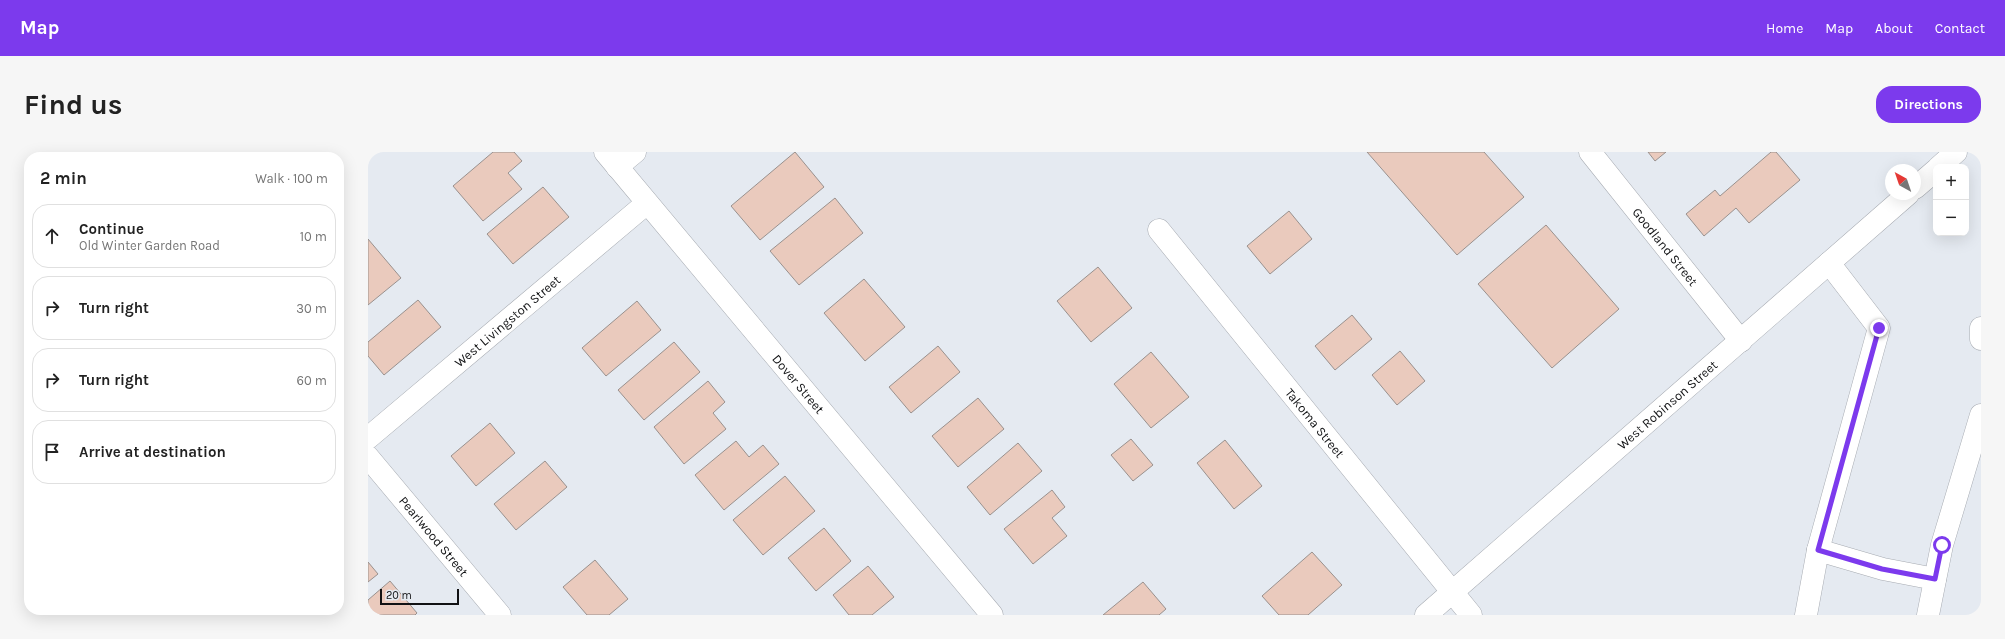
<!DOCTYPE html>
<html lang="en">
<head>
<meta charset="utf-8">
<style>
  body { margin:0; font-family:Karla,sans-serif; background:#f6f6f6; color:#222 }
  .controls { position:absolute; right:12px; top:12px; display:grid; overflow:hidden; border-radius:8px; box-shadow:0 4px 16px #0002 }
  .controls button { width:36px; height:36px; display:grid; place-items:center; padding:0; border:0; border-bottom:1px solid #e0e0e0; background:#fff; color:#222; font:20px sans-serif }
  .compass { position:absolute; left:1517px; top:12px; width:36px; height:36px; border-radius:50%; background:#fff; box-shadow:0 4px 16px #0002; rotate:320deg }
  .scale { position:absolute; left:12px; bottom:10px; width:79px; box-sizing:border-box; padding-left:4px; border:2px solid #111214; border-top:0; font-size:11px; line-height:14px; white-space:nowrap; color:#111214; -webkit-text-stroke:3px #e5eaf1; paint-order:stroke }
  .stop { position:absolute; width:12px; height:12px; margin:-9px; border:3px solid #7c3aed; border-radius:50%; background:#fff }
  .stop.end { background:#7c3aed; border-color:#fff; box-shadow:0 1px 4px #0008 }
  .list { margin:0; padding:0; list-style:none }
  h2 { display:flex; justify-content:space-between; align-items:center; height:52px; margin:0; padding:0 16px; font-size:17px }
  h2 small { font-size:13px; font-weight:400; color:#767676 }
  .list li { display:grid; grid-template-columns:26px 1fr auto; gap:12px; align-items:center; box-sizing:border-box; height:64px; margin:0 8px 8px; padding:0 8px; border:1px solid #e0e0e0; border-radius:16px }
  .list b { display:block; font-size:15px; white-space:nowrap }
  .list p { margin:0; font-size:13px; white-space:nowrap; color:#767676 }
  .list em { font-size:13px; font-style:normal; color:#767676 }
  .icon { flex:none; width:22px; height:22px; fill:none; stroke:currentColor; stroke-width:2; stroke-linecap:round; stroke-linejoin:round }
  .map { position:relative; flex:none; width:1613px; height:463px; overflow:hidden; border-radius:16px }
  header { display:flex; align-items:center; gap:24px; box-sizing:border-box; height:56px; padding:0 20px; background:#7c3aed; color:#fff }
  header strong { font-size:19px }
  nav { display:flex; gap:22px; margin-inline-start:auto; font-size:14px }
  .intro { display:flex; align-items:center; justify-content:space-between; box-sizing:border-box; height:96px; padding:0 24px }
  h1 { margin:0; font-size:28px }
  .button { padding:10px 18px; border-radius:16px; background:#7c3aed; color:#fff; font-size:14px; font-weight:700 }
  main { display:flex; gap:24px; padding:0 24px }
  aside { flex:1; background:#fff; border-radius:16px; box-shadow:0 4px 16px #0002 }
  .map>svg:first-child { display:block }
</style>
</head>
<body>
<header>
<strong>Map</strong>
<nav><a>Home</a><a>Map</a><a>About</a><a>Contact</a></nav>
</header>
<div class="intro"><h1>Find us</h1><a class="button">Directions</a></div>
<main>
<aside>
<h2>2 min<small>Walk · 100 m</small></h2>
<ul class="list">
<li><svg class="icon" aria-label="ahead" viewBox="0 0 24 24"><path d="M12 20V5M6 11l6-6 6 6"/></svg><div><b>Continue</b><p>Old Winter Garden Road</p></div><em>10 m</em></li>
<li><svg class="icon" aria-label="right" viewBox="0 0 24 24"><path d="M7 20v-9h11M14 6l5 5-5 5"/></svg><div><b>Turn right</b></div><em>30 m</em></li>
<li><svg class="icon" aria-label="right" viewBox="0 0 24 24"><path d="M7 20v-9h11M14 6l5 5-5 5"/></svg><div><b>Turn right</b></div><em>60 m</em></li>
<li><svg class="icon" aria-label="arrive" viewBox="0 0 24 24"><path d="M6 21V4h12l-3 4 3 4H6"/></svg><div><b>Arrive at destination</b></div></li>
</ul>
</aside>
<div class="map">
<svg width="1613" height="463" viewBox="0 0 1613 463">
  <rect width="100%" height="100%" fill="#e5eaf1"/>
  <g fill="#eacabd" stroke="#99918e">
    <polygon points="125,0 146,0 154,9 140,21 154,37 115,69 85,34"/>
    <polygon points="427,0 456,35 392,88 363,54"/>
    <polygon points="999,0 1116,0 1156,45 1089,103"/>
    <polygon points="1280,0 1298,0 1287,9"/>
    <polygon points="1403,0 1408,0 1432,28 1381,71 1368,56 1336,84 1318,62 1347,38 1352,44"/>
    <polygon points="175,35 201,65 145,112 119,82"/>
    <polygon points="467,46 495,81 431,133 402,99"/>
    <polygon points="921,59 944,87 902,122 879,94"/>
    <polygon points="1178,73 1251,157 1184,216 1110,132"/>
    <polygon points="0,87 33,126 0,153"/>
    <polygon points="730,115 764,156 723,190 689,149"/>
    <polygon points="496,127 537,175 497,209 456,161"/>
    <polygon points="50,148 73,175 16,223 0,204 0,190"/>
    <polygon points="269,149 293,178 238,224 214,196"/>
    <polygon points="984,163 1004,187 967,218 947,194"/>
    <polygon points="306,190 332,220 276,268 250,238"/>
    <polygon points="570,194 592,220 543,261 521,235"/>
    <polygon points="1032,199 1057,229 1029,253 1004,223"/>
    <polygon points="783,200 821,245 783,276 746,232"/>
    <polygon points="340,229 357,250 345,261 358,277 316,312 286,275"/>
    <polygon points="610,246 636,277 590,315 564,284"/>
    <polygon points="122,271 147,301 108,334 83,304"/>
    <polygon points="763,287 785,313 765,329 743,303"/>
    <polygon points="857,288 894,334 866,357 829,311"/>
    <polygon points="368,289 381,305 395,293 411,312 356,358 327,323"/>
    <polygon points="650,291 674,319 622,363 599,335"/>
    <polygon points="177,309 199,335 148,378 126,352"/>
    <polygon points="417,324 447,359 395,403 365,368"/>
    <polygon points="684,338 697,355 684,366 699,384 665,412 636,377"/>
    <polygon points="456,376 483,409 448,439 420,406"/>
    <polygon points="944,400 974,433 940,463 911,463 894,444"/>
    <polygon points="227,408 260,447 241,463 219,463 195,435"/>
    <polygon points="0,410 10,422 0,430"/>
    <polygon points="500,414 526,445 504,463 481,463 465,443"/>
    <polygon points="22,429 49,461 47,463 0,463 0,448"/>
    <polygon points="775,430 798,457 791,463 735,463"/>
  </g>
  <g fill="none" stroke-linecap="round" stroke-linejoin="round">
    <defs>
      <g id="minor">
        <path id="s1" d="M 237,0 L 624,463"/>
        <path id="s2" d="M 1222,0 L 1373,189"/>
        <polyline points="249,15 267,0"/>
        <polyline points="1571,15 1588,0"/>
        <polyline points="1547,36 1568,18"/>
        <path id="s3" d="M 791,78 L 1103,463"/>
        <path id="s4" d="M 0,286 L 279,51"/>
        <path id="s5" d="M 0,305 L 132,463"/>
        <polyline points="1450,398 1511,176 1461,111"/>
        <path id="s6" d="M 1058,463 L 1540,42"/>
        <polyline points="1438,463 1450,398 1515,417 1567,427"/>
      </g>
      <g id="major">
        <polyline points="1613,176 1613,187"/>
        <polyline points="1560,463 1574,393 1613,263"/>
      </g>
    </defs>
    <use href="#minor" stroke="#a7abb2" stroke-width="23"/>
    <use href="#major" stroke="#a7abb2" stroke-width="23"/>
    <use href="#minor" stroke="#fff" stroke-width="22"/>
    <use href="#major" stroke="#fff" stroke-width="22"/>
  </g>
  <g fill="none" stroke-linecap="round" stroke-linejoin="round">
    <polyline stroke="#7c3aed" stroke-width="5" points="1511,176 1450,398 1514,417 1567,427 1574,393"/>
  </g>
  <g text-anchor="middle" stroke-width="4" stroke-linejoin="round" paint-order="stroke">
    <g font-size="13" fill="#111214" stroke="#e5eaf1">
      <text dy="5" stroke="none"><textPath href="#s2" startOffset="121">Goodland Street</textPath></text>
      <text dy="5" stroke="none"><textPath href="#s4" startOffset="182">West Livingston Street</textPath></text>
      <text dy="5" stroke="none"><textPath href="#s1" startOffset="302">Dover Street</textPath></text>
      <text dy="5" stroke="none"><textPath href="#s6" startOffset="320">West Robinson Street</textPath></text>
      <text dy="5" stroke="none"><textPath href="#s3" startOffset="248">Takoma Street</textPath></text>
      <text dy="5" stroke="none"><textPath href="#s5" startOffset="103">Pearlwood Street</textPath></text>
    </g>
  </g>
</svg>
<div class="controls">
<button>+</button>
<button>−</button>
</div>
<svg class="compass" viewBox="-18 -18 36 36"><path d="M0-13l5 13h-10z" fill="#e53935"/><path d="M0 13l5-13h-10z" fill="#767676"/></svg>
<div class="scale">20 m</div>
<div class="stop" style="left:1574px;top:393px"></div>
<div class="stop end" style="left:1511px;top:176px"></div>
</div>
</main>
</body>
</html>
